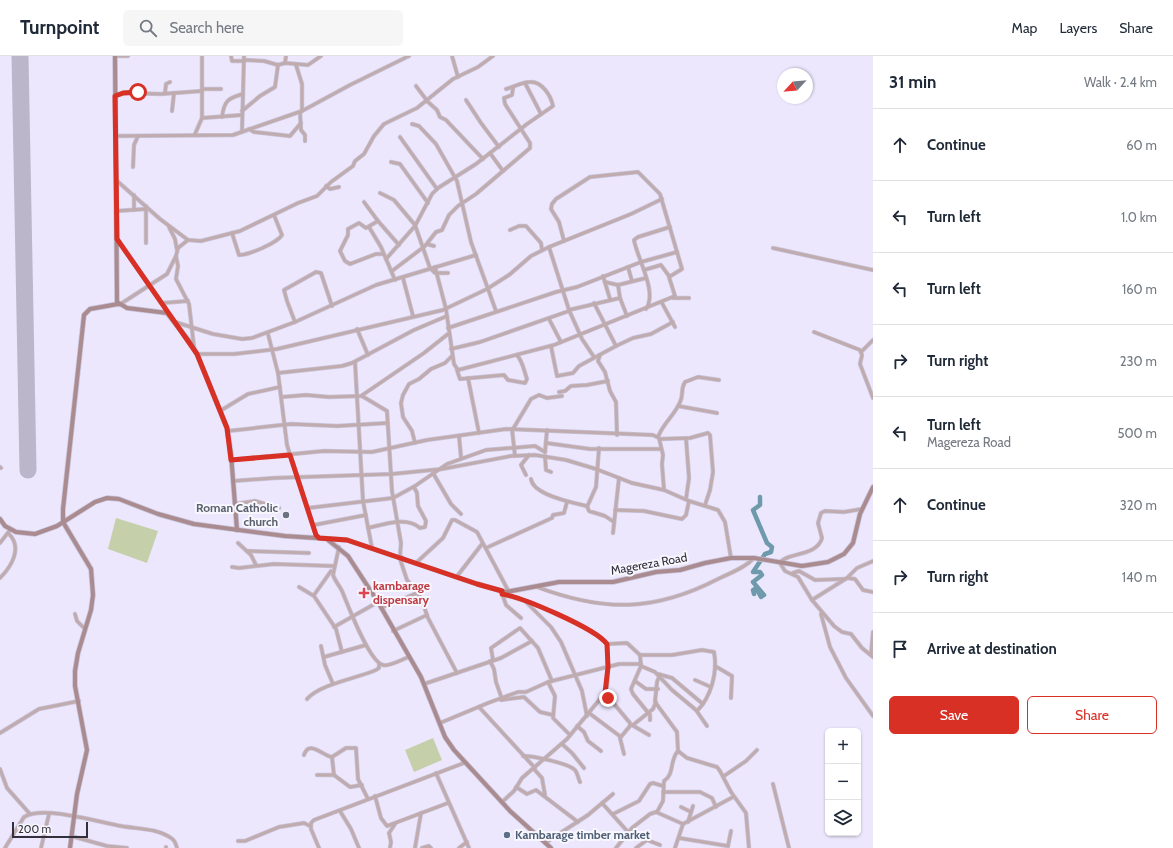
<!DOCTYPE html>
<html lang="en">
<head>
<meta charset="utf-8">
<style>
  body { margin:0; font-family:Cabin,sans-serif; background:#f6f6f7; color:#1f2937 }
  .controls { position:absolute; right:12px; bottom:12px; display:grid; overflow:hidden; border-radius:6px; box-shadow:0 1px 3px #0004 }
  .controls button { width:36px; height:36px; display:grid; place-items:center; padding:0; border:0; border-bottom:1px solid #e0e1e3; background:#fff; color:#1f2937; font:20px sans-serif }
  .compass { position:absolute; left:777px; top:12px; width:36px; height:36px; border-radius:50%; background:#fff; box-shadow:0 1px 3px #0004; rotate:244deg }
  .scale { position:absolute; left:12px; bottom:10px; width:76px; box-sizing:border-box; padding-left:4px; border:2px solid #33303d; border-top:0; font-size:11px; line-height:14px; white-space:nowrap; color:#33303d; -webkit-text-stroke:3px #f8f7fe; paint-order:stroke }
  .stop { position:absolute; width:12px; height:12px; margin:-9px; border:3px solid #d93025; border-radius:50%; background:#fff }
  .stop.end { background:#d93025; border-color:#fff; box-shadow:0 1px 4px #0008 }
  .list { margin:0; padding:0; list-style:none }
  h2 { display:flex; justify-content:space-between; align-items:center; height:52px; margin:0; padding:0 16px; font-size:17px }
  h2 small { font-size:13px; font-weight:400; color:#747a83 }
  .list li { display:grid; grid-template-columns:26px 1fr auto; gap:12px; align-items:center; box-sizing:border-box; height:72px; padding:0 16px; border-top:1px solid #e0e1e3 }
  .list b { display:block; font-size:15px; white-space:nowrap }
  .list p { margin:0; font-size:13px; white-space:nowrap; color:#747a83 }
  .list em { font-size:13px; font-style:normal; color:#747a83 }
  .actions { display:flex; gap:8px; padding:12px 16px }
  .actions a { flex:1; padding:9px 0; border:1px solid #d93025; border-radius:6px; text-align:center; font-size:14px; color:#d93025 }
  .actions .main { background:#d93025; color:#fff }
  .icon { flex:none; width:22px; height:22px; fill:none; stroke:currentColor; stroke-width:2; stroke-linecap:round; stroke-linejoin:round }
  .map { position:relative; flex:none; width:873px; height:792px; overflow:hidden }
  header { display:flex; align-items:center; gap:24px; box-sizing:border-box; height:56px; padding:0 20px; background:#fff; border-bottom:1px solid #e0e1e3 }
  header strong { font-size:19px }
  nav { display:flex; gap:22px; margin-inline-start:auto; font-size:14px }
  .search { width:280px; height:36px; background:#f6f6f7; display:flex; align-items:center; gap:10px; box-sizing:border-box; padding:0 14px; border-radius:6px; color:#747a83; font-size:15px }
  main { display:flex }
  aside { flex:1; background:#fff }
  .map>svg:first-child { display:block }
</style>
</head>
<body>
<header>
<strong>Turnpoint</strong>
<div class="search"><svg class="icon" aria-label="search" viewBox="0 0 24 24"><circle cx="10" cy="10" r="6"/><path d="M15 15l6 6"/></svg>Search here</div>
<nav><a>Map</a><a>Layers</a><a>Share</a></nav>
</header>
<main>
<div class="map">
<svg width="873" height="792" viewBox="0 0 873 792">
  <rect width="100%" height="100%" fill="#ece7fd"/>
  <g fill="#c5d0ab">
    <polygon points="116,462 158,475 147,507 108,493"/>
    <polygon points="433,682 442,704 414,716 405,694"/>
  </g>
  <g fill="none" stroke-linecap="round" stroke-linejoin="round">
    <polyline stroke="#6e9aab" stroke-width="4.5" points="754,538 753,534 756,532 761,541 764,539 753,526 762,519 760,516 753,516 765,498 771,496 772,491 767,487 753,454 760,449 760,441"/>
    <polyline stroke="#bbb6ca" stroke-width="17" points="20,0 28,414"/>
    <defs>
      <g id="street">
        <polyline points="115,0 128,0"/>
        <polyline points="231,0 232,5 244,5"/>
        <polyline points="452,0 458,21"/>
        <polyline points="244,4 264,5 278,9 285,7 308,9 321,0"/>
        <polyline points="285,7 286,0"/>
        <polyline points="296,9 302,28 302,55"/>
        <polyline points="525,27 541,58"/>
        <polyline points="416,30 428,46 437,54 440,61 446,64 483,103"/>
        <polyline points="202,33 221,33"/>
        <polyline points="165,37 166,28 170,26"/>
        <polyline points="115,40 125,37 161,38 202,35"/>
        <polyline points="466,44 481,67 499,91"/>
        <polyline points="172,55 174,37"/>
        <polyline points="242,55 260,40 275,31 278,9"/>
        <polyline points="300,56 301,74 305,79 305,85"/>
        <path d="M 222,61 C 224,45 228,42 243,38"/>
        <polyline points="202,62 242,59"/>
        <polyline points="412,68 419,70 436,88 457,125 471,186 496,255"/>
        <polyline points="249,73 254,76 290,80 301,67"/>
        <polyline points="242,76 244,0"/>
        <polyline points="195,78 202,62 202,0"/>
        <polyline points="116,80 233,79 302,55 350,29 409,0"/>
        <polyline points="400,81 437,133"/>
        <polyline points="490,97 503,115"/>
        <polyline points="391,106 400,108 428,147"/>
        <polyline points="133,111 134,89 138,80"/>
        <polyline points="116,124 160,163 188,184 201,185 240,175 298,147 317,140 331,126 353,110 355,105 364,98 374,80 384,68 417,52 453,23 478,11 493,0"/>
        <polyline points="326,130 330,133 339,131"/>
        <polyline points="380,137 394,144 415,169 430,212 435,217 448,217"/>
        <polyline points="364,146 378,165 399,189"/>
        <polyline points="146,150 146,187"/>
        <polyline points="134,154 134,139"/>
        <polyline points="116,155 146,153"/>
        <polyline points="378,165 366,172 359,167 348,173 348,179 340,195 345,205 350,208 376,198 383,198"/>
        <polyline points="169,171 175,183 177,194"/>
        <polyline points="369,171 381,191 395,224"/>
        <polyline points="510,174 519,170 526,170 541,187 542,194"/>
        <path d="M 232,177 L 239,199 C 249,199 277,187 282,179 L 274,159"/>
        <polyline points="117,183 165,251 167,257"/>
        <polyline points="427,188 434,190"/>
        <polyline points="549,191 569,254 582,283 594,301"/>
        <polyline points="773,192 873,214"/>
        <polyline points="176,200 178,210 176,223 189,248 194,291"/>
        <path d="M 386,203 L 415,170 L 432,138 L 438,132 L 476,108 L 527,68 L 553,50 C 551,40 542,25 530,26 C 522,26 514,31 506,33"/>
        <polyline points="435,211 446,253 454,308 458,314 554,289 675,240 669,221 682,213 660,138 638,116 590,121 556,143 552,148 551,153 559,166 564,185"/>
        <polyline points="628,211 632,225"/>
        <polyline points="644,214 661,209 669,220"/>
        <polyline points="392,215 425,190 436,176 442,174 449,159 458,150 476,138 530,92 530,87 505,48 504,42 512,39 513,32"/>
        <polyline points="603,220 610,243"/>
        <polyline points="403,222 413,260"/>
        <polyline points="605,226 618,229 646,222"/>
        <polyline points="618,229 620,242 627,260"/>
        <polyline points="673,242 689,242"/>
        <polyline points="162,247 188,245"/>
        <polyline points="594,247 616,290"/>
        <polyline points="662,247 675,271"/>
        <polyline points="119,249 167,218 176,200 178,192 188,184"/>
        <path d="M 646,253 C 658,236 637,202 634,184 L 638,181 L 670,171"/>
        <polyline points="569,254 620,242"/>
        <polyline points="549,263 561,286"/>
        <polyline points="175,266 213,278 242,283 252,282 295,266 376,229 476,199"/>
        <polyline points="295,266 287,245 284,234 316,216 321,217 332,250"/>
        <polyline points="448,272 556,236 577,231 641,206 677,196"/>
        <polyline points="357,273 368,299"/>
        <polyline points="814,276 860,294 862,299 860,308 873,342"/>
        <polyline points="268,278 278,317 287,389 316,479 319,482"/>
        <polyline points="551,290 557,320 573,317 579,310 616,290 633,282 651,278 673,266"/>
        <polyline points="451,293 480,286 569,255"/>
        <polyline points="861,296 873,284"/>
        <polyline points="197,298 234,298 277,293 443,254 487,233 509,219 531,200 549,191 631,158 662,143"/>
        <polyline points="600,299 598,305 605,316 610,335 616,346 617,379"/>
        <polyline points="355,306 363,445 372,492"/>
        <path d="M 457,314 L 460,323 L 504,319 L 508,324 L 525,327 L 527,323 C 524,315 523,306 517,299"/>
        <polyline points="278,317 342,310 352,307 414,274 447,260"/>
        <polyline points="468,322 479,377"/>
        <polyline points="559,336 565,335 571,330 587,329 608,325"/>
        <polyline points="362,340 387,355 392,435 401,487 400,500 403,502 400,503 407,524 421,542 428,562 457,617"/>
        <polyline points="282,341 306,339 329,341 361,340 424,297 448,278"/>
        <polyline points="678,350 717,357"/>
        <polyline points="220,355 248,338 280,331"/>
        <polyline points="512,373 515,400"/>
        <polyline points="513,373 531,343 539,339 547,342 562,340"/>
        <polyline points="228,375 291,368 337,370 388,367"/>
        <polyline points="459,380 461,401"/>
        <path d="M 658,381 C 663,367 675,359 680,346 C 684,339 680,334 685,326 L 698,321 L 719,324"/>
        <polyline points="660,383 690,382 708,377 710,379 713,416 710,434 705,449"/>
        <polyline points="415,387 412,375 403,361 401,347 403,339 409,328 419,323 431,313 445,307 452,300"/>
        <polyline points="546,387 590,393 661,393"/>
        <polyline points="545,396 547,374"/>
        <polyline points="545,400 546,414 551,416"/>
        <polyline points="231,404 324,395 372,396 427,384 506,373 653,379 659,382 663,399 662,408 664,434"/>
        <polyline points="0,411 1,412"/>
        <polyline points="433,417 451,448 461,458"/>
        <polyline points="526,419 521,409 529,399"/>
        <path d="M 531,423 C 533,439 573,447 587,450 L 589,455 L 605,460 L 614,466"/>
        <polyline points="233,425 274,422 392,418 442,413 511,400 535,399 566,404 596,413 632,427 664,434 689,445 718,454 725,466 731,502"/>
        <polyline points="686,443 689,422 686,382"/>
        <polyline points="235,448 255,445 279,452"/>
        <polyline points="587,451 596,431 599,392"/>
        <polyline points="308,452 393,442 415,430 447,408 486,394 535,390 545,396"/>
        <path d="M 862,453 L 844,456 L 825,455 L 821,457 L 818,467 L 822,482 C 817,501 786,496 780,507 L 785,515 L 798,521 L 812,544 L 834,570 L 842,576 L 851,578 L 862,592 L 873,601"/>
        <polyline points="615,454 644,455 682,463 686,459 689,445"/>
        <polyline points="314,469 366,459"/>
        <path d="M 368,472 C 385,468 407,460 420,472 L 425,471 L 426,465 L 418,450 L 417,437 L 414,431"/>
        <polyline points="613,477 619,422"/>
        <polyline points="0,487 10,474"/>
        <polyline points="238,487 251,499 256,509"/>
        <path d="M 339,491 L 333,519 C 335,525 339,529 342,535 C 348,549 369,606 383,609 C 390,611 402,603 409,601"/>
        <polyline points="486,492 552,462 553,459 564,457 567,446"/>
        <polyline points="247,495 309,497"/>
        <polyline points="418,508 417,506 443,482 452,464 455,464 477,476 509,536"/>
        <polyline points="232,511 239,512 274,508 333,510"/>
        <polyline points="793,517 799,515 815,524 844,523"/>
        <path d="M 0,522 C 11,511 23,492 9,478"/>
        <polyline points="459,522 458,519 482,488"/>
        <polyline points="847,522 855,523 863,534 873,536"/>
        <polyline points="299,531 314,540 336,573 342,596"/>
        <path d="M 537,531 C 604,556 654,556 718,523 C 730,517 745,512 754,502"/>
        <polyline points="502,537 506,549 521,562"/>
        <polyline points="314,539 331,515"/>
        <polyline points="812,544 847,522 857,512 873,505"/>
        <polyline points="525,545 551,571 561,586 582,635 587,660"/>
        <polyline points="381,552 417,537"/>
        <polyline points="75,558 77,565 85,573"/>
        <polyline points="821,558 830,591 846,622 873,660"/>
        <polyline points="334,571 378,546"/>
        <polyline points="393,575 427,559"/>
        <polyline points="607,588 627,587 640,599 641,610 631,633 633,638 650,659 650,664"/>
        <polyline points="321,590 325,609 333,628"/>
        <path d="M 640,599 L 672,599 L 702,594 L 714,596 C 718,616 711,641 697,655"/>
        <polyline points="871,599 873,576"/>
        <polyline points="324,601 366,589"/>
        <polyline points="493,604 491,592 520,572 538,592 552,625"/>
        <polyline points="490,605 494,613 496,626 502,643"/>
        <polyline points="641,610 655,616 672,634 696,654 707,670"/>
        <polyline points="715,610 732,620 731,642"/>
        <polyline points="658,618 672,622 703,648"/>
        <polyline points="659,621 657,626 655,646 677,676 678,695 687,702 717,711 720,715 731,736 746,757 749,792"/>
        <polyline points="695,624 711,631"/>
        <polyline points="635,625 646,633 658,633"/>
        <polyline points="548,626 555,640 553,662 570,679"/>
        <polyline points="424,628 501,602 532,585"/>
        <polyline points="605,637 630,667 630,670 620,682 624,698"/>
        <path d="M 307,643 C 320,628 358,622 376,614 L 379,612 L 379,608"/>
        <polyline points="501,644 524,641 540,656 553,659"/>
        <polyline points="479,651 535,712"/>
        <polyline points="589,657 621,681"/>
        <polyline points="440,667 488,647 518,636 526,636 548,626 619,608 641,608"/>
        <polyline points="632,669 649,679"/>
        <polyline points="633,669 653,653 656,646"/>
        <polyline points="577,670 584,676 588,685 601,695"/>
        <polyline points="0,677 39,653 79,645"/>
        <polyline points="562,688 572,697 584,712"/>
        <path d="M 304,699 C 309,683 323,700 332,701 L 346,692 L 356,692 L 358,723 L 368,743"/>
        <path d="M 523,700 C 533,700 568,707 575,714 C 578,718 578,722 580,726"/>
        <polyline points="332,701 334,719 350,731 362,729"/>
        <polyline points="0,713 7,732 30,758"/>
        <polyline points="534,713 542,722 545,739"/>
        <polyline points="436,717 469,792"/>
        <polyline points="317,719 334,719"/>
        <polyline points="724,720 746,705 757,694"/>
        <polyline points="773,728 789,792"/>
        <polyline points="516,731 527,738 536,734 578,766"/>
        <polyline points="663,736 700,736 712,742 716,751"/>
        <polyline points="375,740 381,762 387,770 448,747"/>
        <path d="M 502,746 L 514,735 L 522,722 L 567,683 L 605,637 L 607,630 L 608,611 L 607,588 C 595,572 522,541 502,539"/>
        <polyline points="602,747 628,776"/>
        <polyline points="681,751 691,756"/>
        <polyline points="340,755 351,773 359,792"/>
        <path d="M 657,756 L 663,745 L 664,725 C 675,718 669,705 678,695"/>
        <polyline points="613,758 639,745 650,728 653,727 663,730"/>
        <polyline points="688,766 693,750"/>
        <polyline points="683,768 733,741"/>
        <polyline points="71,780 107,790 127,792"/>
        <polyline points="679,782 728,790"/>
        <polyline points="238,785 245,785 279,771 304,767 310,770"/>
        <polyline points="545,787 588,759 613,738"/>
        <polyline points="728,790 731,775"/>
        <polyline points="166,791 166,792"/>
        <path d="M 5,792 L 24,761 C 43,749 98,766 121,770 C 137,773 157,772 171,782 C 175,784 176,788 177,792"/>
        <polyline points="41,792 49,758"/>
        <polyline points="319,792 311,773 311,767 314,764 464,707"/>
        <polyline points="390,792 391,786 389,777 395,768"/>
        <polyline points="415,792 421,757"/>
        <polyline points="422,792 429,790 431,792"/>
        <polyline points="459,792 467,786"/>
        <polyline points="616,792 632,772 650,758 656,756 683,768 675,792"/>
        <polyline points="636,792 647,784 660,789"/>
      </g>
      <g id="secondary">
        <polyline points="115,0 117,246 127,252 167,257 190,286 197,298 227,372 231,398 237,474"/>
        <polyline points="0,463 5,470 16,476 35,478 57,470 95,446 107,442 119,443 158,458 194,468 285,480 347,484 477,528 506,536 559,526 613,526 656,516 680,514 705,507 731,502 754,502 802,510 828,506 844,498 853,487 860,458 873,431"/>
        <polyline points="328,484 348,500 378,546 421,621 445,681 454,694 510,755 551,792"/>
        <polyline points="70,792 77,738 87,694 75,630 75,615 78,597 91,554 93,539 91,513 63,466 63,453 84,259 90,253 118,248"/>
      </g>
    </defs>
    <use href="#street" stroke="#c7c2d7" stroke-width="4.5"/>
    <use href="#secondary" stroke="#c7c2d7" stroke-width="5.5"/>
    <use href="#street" stroke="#c0abae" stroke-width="3"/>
    <use href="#secondary" stroke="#a98b90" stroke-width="4"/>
  </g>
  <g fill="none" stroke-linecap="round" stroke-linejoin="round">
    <path stroke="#d93025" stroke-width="5" d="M 138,36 L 123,37 L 115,40 L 117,183 L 197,298 L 227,372 L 231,404 L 290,399 L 316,479 L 319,482 L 347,484 L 477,528 L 502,535 L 502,538 C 522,541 595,572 607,588 L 608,611 L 605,637 L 608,642"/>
  </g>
  <circle fill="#6b7280" stroke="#f8f7fe" stroke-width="1.5" cx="286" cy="459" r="4"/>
  <path fill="#e0444e" stroke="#f8f7fe" stroke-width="1.5" d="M362 531h4v4h4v4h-4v4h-4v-4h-4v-4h4z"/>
  <circle fill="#5c6f8a" stroke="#f8f7fe" stroke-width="1.5" cx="507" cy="779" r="4"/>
  <g text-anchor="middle" stroke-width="4" stroke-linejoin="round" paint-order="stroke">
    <g font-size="12" font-weight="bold" fill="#5b616d" stroke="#f8f7fe" text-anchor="end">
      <text x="278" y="456">Roman Catholic<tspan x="278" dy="14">church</tspan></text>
    </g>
    <g font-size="12" fill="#33303d" stroke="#f8f7fe">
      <text transform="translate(649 508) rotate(-10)" y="4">Magereza Road</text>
    </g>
    <g font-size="12" font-weight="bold" fill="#be3a42" stroke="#f8f7fe" text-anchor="start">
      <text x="373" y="534">kambarage<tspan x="373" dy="14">dispensary</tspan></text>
    </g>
    <g font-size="12" font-weight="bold" fill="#4e5e75" stroke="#f8f7fe" text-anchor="start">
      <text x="515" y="783">Kambarage timber market</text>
    </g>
  </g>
</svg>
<div class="controls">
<button>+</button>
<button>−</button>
<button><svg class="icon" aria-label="layers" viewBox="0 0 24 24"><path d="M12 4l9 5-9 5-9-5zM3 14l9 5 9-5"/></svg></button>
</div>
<svg class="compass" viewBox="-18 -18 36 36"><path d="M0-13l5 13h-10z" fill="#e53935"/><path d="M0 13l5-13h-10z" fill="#747a83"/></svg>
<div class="scale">200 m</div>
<div class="stop" style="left:138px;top:36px"></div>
<div class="stop end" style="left:608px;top:642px"></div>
</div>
<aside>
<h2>31 min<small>Walk · 2.4 km</small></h2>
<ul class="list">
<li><svg class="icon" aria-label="ahead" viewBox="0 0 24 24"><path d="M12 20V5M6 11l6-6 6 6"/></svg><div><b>Continue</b></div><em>60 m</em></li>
<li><svg class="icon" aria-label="left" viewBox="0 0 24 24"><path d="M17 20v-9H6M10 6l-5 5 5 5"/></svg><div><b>Turn left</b></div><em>1.0 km</em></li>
<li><svg class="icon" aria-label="left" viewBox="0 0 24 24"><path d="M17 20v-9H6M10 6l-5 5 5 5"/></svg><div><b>Turn left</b></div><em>160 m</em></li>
<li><svg class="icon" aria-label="right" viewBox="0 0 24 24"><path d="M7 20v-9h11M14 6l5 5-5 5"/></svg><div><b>Turn right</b></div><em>230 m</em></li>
<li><svg class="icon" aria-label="left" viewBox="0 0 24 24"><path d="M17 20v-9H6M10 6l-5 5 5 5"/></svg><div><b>Turn left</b><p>Magereza Road</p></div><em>500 m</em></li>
<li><svg class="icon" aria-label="ahead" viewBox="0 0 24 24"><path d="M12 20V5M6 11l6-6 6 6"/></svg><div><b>Continue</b></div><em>320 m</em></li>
<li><svg class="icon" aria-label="right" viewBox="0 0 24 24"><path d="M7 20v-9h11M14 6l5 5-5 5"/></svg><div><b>Turn right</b></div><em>140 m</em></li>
<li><svg class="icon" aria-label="arrive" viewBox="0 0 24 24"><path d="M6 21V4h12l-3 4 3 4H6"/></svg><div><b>Arrive at destination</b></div></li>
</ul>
<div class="actions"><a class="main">Save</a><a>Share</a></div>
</aside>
</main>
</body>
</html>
